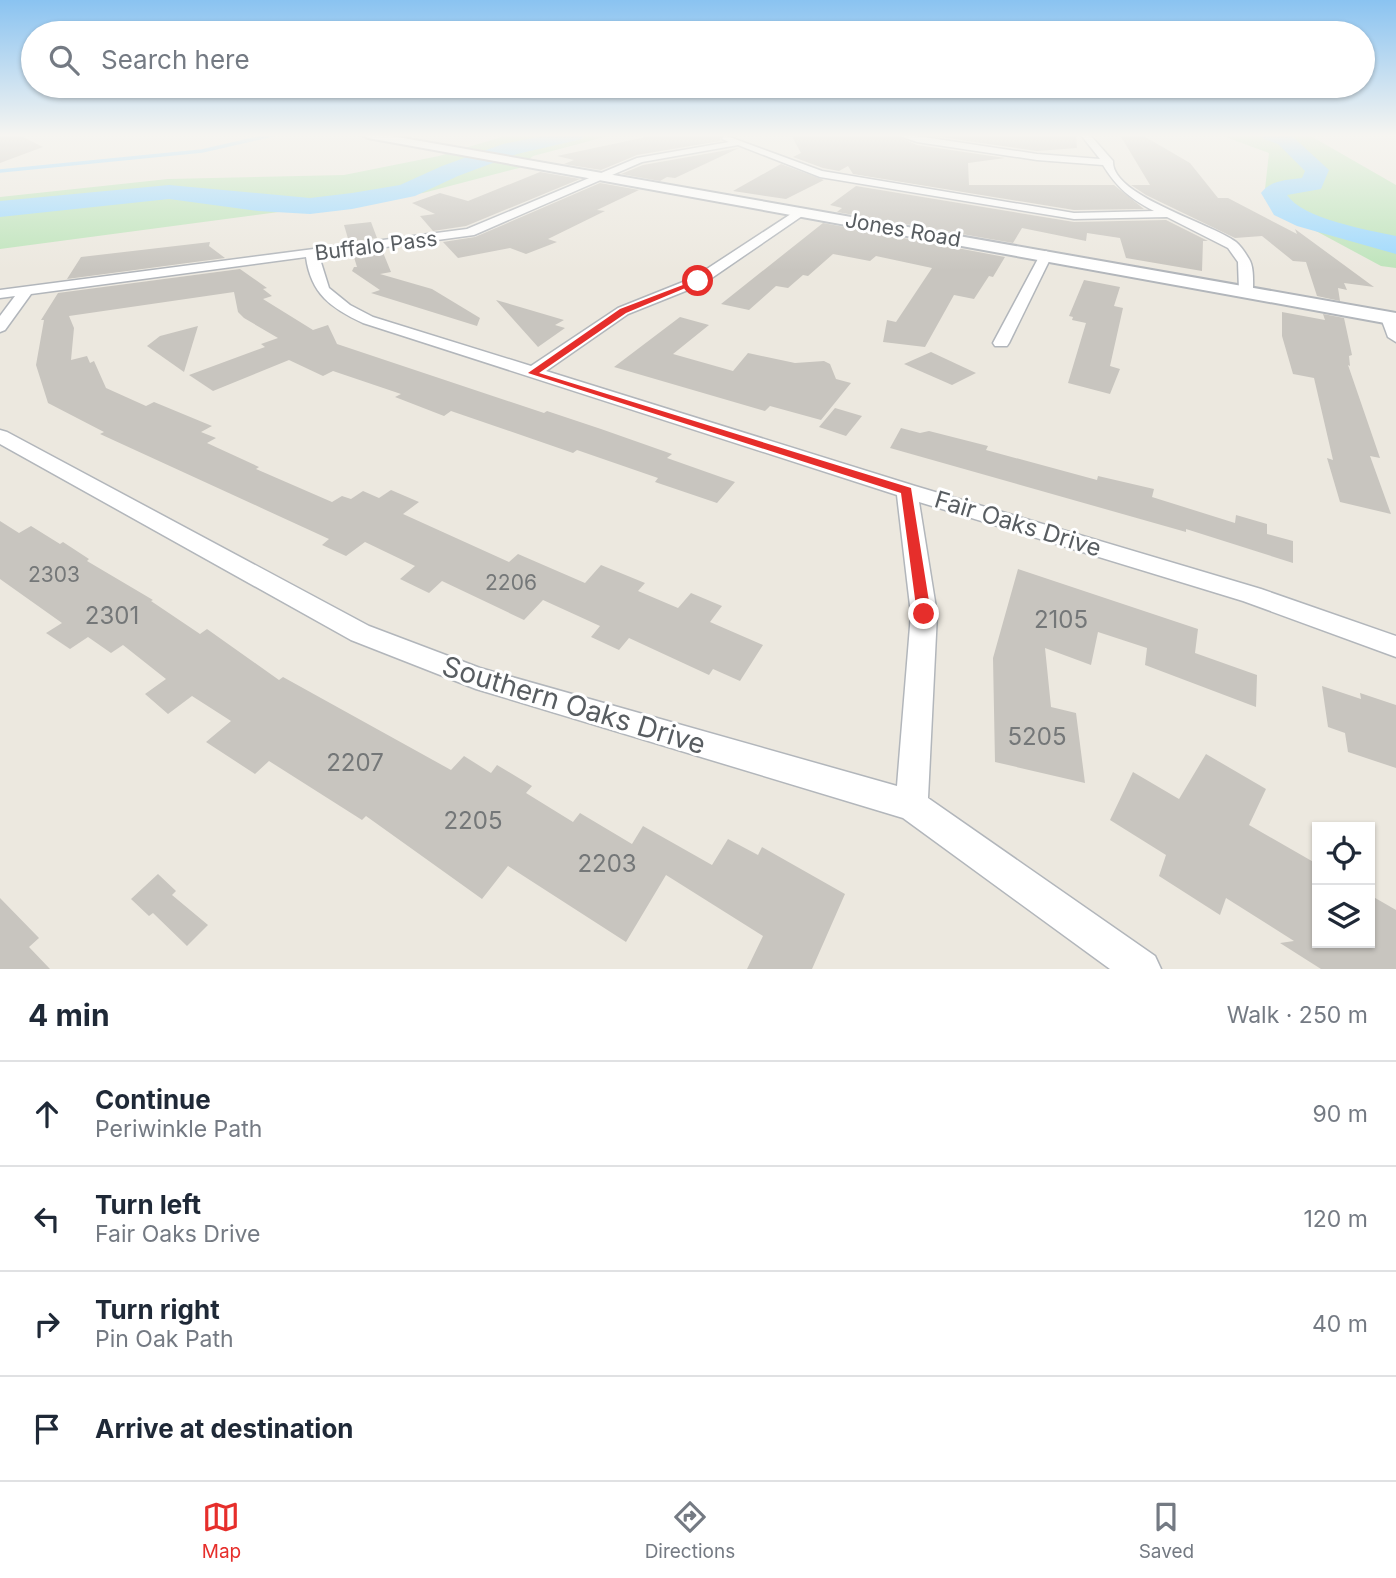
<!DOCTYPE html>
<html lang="en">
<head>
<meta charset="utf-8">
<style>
  body { margin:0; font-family:Inter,sans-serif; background:#f6f6f7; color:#1f2937 }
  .controls { position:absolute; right:21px; bottom:21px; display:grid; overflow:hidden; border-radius:0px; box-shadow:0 2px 5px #0004 }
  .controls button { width:63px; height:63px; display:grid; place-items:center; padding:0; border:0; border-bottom:2px solid #e0e1e3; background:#fff; color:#1f2937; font:35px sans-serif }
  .stop { position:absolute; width:21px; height:21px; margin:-16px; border:5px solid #e62e2b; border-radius:50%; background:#fff }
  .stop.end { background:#e62e2b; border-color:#fff; box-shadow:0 2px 7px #0008 }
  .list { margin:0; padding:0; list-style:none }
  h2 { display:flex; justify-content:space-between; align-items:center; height:91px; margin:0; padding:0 28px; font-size:30px }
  h2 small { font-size:23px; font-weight:400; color:#747a83 }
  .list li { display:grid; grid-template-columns:46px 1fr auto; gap:21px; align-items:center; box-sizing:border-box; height:105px; padding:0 28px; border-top:2px solid #e0e1e3 }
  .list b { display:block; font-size:26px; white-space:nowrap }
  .list p { margin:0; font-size:23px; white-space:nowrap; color:#747a83 }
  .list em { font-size:23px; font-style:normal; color:#747a83 }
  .icon { flex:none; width:38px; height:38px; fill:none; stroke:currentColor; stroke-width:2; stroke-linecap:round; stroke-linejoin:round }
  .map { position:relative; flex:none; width:1396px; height:969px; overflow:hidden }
  .search { position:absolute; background:#fff; box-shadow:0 2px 5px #0004; left:21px; right:21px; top:21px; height:77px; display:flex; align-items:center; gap:18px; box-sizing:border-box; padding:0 24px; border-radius:38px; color:#747a83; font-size:26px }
  .sheet { height:511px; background:#fff }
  nav { display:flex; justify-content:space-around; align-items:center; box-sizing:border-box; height:98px; border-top:2px solid #e0e1e3; background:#fff; font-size:19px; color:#747a83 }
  nav a { display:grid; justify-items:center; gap:4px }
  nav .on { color:#e62e2b }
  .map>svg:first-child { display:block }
</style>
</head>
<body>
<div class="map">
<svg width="1396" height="969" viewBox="0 0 1396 969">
  <rect width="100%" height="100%" fill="#ece8df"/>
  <g fill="#bee4bb">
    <polygon points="508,135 612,135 533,156 519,168 423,193 0,249 0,197 168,179 344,175 439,156"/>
    <polygon points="1220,135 1309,135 1396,185 1396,268 1381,266 1277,210 1264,198 1269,153"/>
  </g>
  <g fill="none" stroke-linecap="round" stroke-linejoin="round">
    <polyline stroke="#9dd9fe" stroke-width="3.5" points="0,171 202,151 272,135"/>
    <g fill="#9dd9fe" fill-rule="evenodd">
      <polygon points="548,135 585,135 582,139 517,154 458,176 415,196 352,209 310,214 258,211 169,199 0,217 0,201 169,185 310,198 352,193 400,185 442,166 503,144"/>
      <path d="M 1261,135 L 1292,136 L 1329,170 L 1321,189 L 1287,195 C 1303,219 1368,230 1396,236 L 1396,254 L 1297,226 L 1274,215 L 1261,193 C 1270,180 1287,180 1302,178 L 1305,171 L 1278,144 L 1264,139 Z"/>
    </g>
  </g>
  <g fill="#c8c5bf">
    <polygon points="0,135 19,135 43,147 0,163"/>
    <polygon points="655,135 721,135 720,141 637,155 601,170 564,164 574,160 557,156"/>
    <polygon points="791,135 894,135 917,145 1005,158 968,163 969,185 1114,185 1144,209 1074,210 853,174 848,166 839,171 823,168 793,157 801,153"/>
    <polygon points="926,135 1076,135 1077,148 1037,151"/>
    <polygon points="1120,135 1142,135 1190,163 1218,198 1228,198 1297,234 1295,229 1374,287 1344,283 1347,290 1338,288 1340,301 1317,296 1306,262 1293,261 1262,236 1235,238 1146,195 1131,185 1150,185"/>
    <polygon points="739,148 675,178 667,177 660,181 621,174 643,165"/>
    <polygon points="781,164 824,180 786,199 733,191"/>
    <polygon points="540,172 580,179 466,226 433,231 420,216 435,214 412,203 440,193 468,201"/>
    <polygon points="600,183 639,190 597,210 605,211 548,239 557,242 526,254 510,248 458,258 443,242 475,237"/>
    <polygon points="856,186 1074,222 1166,220 1208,241 1203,241 1202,271 1126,258 1120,238 1087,233 1086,241 1022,228 1013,243 837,212 842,208 830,205"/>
    <polygon points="371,222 377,238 349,242 344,225"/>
    <polygon points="823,223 1005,257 993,277 989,276 974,299 954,295 925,347 883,342 887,320 896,322 932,268 876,256 870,261 833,254 808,276 803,275 788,288 776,286 749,310 721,304"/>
    <polygon points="210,242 209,246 225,258 67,279 81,257"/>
    <polygon points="382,250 391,272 380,274 432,289 480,318 477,326 371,293 380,290 352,271 354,267 357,267 353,254"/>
    <polygon points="240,269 267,288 263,289 272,296 263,299 313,330 328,325 337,344 544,413 547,411 601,429 672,454 667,458 735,482 717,503 655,482 658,478 577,450 573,453 451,411 444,416 395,397 401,394 333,371 323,376 289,360 213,391 189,375 265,347 261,344 278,338 244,318 238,312 234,292 69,316 74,328 71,360 87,356 90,363 94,361 106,388 146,406 154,402 212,426 201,432 216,438 207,443 259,467 256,469 332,502 342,496 351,499 363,491 379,498 391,490 419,502 403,514 509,562 518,554 585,583 601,565 645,583 638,591 678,608 691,593 722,606 710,622 763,645 740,681 713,669 709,675 629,638 619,650 591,637 600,626 543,600 524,620 442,581 429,593 400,579 415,566 365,542 346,556 322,545 329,539 100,434 104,432 48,403 36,365 44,320 41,320 58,293"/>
    <polygon points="1084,280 1120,287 1114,306 1123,308 1110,366 1120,369 1110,394 1068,383 1086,323 1072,320 1073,317 1069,316"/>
    <polygon points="496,300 564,320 555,325 565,328 538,347"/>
    <polygon points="1282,312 1325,320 1323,314 1344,318 1352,355 1349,356 1350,366 1348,365 1380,458 1370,456 1391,514 1340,502 1327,458 1333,460 1314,378 1293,374 1282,336"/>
    <polygon points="680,317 709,325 673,354 733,371 748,353 795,363 824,361 830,364 836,379 851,383 821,420 770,406 765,411 614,367"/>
    <polygon points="198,326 184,372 147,346 160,336"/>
    <polygon points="931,352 976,373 952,385 904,364"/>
    <polygon points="835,408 862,416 846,436 819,427"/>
    <polygon points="901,428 920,433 929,431 988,446 986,450 1097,480 1098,476 1154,489 1152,497 1235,523 1236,515 1267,524 1267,534 1293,541 1293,563 1186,529 1186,532 890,448"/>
    <polygon points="0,521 19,533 31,526 60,544 63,542 89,559 87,561 153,600 151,601 200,634 207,629 279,680 283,677 451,770 464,756 491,773 497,765 532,786 526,793 573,822 580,813 632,844 643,826 712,865 728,839 758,855 762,847 845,894 812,969 747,969 763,936 666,875 626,942 508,866 482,899 366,816 362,820 269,761 255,774 206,742 231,721 192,696 168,714 145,694 166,679 123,645 111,653 88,637 70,649 46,633 62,623 0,579"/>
    <polygon points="1018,569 1198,629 1195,653 1257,675 1256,707 1145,665 1147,648 1098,632 1091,665 1045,648 1051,707 1076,713 1085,783 995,762 993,658"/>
    <polygon points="1322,686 1361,699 1360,693 1396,705 1396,768 1348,752 1345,733 1328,727"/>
    <polygon points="1206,754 1266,789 1249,825 1317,864 1317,943 1370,943 1370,895 1396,910 1396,969 1321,969 1280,943 1294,941 1226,898 1220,915 1159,876 1166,855 1110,820 1133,772 1179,799"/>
    <polygon points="158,874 176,891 172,895 208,925 187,946 153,913 149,916 131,899"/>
    <polygon points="0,898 39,938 29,947 50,969 0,969"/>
  </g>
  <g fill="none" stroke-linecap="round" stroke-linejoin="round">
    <defs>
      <g id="minor">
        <path d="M 724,135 L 822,171 L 1074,213 L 1154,211 C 1131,199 1117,188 1103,165 L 1037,160 L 917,142 L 897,135 L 910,135 L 1037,154 L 1100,159 L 1081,135 L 1090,135 L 1113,161 C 1111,196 1211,223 1236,242 C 1241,246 1246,254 1249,259 C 1254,267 1253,281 1253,291 L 1246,295 L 1239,291 L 1238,262 L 1228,248 L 1167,217 L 1074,219 L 820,177 L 738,145 L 642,162 L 474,235 L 319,256 L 329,288 L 350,305 L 373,317 L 531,366 L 618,308 L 693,278 L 797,210 L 805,210 L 805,214 L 703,284 L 628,314 L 546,371 L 915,486 L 1261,589 L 1396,636 L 1396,657 L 1243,601 L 919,502 L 937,614 L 928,798 L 1155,956 L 1161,969 L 1110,969 L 903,818 L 476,689 L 351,640 L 0,444 L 0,430 L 7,432 L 369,626 L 480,668 L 897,786 L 911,614 L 897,495 L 363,323 C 331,308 311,294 306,257 L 31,294 L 5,330 L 0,332 L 0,316 L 15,296 L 0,298 L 0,290 L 467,229 L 637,158 L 729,142 L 722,139 Z"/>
        <polygon points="1046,251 1052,255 1009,343 1007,346 995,346 993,343 1040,255"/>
        <polygon points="1389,313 1396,317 1396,342 1388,337 1381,318"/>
      </g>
      <polygon id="tertiary" points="362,135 386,135 1396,313 1396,325 368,138"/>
    </defs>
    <use href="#minor" stroke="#b2b6bb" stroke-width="3"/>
    <use href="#tertiary" stroke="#b2b6bb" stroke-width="4"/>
    <use href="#minor" fill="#fff" fill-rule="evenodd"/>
    <use href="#tertiary" fill="#fff" fill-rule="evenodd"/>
  </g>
  <linearGradient id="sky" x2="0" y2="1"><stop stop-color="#8ac3f1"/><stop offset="0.5" stop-color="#f6f5f1"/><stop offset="1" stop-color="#f6f5f1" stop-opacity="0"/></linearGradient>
  <rect width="1396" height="270" fill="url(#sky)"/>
  <polygon fill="#e62e2b" points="696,280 702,281 626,313 539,373 911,488 931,614 929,618 924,619 917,614 901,493 528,373 620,309"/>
  <g text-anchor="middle" stroke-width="6" stroke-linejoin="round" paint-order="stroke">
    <g font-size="21" fill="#585d61" stroke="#fff">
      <text transform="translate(903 230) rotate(10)" y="7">Jones Road</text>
      <text transform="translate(376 246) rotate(-7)" y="7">Buffalo Pass</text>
    </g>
    <g font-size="21" fill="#747778">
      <text x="54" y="582">2303</text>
      <text x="511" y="590">2206</text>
    </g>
    <g font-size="24" fill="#585d61" stroke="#fff">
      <text transform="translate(1018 524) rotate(17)" y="8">Fair Oaks Drive</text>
    </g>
    <g font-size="24" fill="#747778">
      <text x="112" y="624">2301</text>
      <text x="1061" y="628">2105</text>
      <text x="1037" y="745">5205</text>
      <text x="355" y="771">2207</text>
      <text x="473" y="829">2205</text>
      <text x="607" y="872">2203</text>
    </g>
    <g font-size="28" fill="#585d61" stroke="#fff">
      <text transform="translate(574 705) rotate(17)" y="10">Southern Oaks Drive</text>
    </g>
  </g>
</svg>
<div class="controls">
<button><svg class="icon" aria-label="locate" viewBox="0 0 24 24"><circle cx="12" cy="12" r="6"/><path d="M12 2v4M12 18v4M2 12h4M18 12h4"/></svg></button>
<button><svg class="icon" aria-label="layers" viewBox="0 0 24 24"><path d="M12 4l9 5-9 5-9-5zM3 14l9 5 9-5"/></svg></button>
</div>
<div class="stop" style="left:698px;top:281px"></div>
<div class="stop end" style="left:924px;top:614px"></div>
<div class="search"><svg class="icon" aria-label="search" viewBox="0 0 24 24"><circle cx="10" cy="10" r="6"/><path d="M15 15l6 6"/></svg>Search here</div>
</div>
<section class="sheet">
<h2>4 min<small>Walk · 250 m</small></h2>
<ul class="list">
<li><svg class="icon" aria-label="ahead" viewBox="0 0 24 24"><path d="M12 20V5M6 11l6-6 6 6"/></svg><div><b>Continue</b><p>Periwinkle Path</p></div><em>90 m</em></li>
<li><svg class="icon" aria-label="left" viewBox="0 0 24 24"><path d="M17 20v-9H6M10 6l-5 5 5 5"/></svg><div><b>Turn left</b><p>Fair Oaks Drive</p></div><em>120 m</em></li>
<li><svg class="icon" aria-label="right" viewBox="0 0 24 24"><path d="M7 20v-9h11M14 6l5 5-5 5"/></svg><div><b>Turn right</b><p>Pin Oak Path</p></div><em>40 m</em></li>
<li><svg class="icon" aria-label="arrive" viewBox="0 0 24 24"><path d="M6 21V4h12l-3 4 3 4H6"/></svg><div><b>Arrive at destination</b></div></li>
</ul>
</section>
<nav>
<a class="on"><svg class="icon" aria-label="map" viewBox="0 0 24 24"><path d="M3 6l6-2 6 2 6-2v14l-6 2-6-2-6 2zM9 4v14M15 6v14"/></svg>Map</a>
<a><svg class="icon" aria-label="directions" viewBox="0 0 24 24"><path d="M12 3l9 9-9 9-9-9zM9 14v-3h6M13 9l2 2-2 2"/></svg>Directions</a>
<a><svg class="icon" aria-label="saved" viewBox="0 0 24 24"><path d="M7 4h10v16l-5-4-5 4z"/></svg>Saved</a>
</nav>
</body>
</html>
